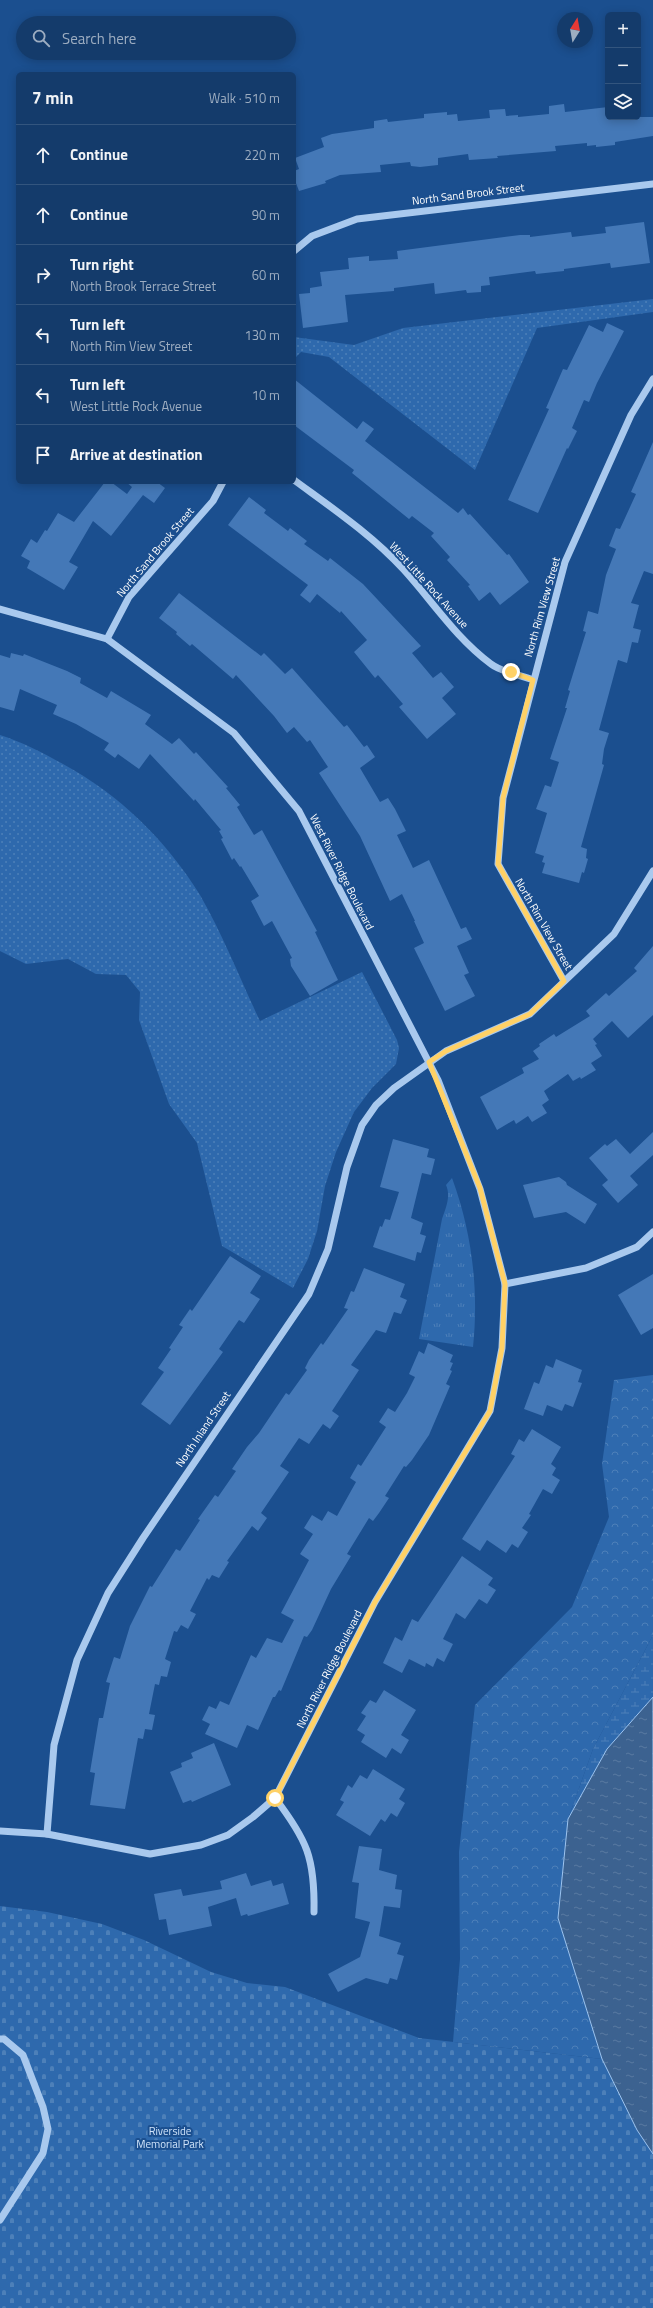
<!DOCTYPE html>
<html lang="en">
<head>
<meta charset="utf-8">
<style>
  body { margin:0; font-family:"Titillium Web",sans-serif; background:#214673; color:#f1f3f6 }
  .controls { position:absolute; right:12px; top:12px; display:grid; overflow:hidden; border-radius:6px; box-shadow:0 2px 10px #0003 }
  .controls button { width:36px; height:36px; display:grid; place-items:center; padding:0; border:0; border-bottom:1px solid #33557e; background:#143b6b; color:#f1f3f6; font:20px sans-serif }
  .compass { position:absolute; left:557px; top:12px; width:36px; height:36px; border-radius:50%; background:#143b6b; box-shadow:0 2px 10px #0003; rotate:11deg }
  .stop { position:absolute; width:12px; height:12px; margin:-9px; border:3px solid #ffd166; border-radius:50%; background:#fff }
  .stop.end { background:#ffd166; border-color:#fff; box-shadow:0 1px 4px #0008 }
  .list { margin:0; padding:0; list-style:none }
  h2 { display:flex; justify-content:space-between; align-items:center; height:52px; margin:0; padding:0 16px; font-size:17px }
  h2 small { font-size:13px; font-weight:400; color:#9dadc1 }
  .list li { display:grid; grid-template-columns:26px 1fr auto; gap:12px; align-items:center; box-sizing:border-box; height:60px; padding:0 16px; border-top:1px solid #33557e }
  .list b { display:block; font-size:15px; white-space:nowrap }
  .list p { margin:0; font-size:13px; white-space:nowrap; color:#9dadc1 }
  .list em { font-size:13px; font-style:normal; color:#9dadc1 }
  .icon { flex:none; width:22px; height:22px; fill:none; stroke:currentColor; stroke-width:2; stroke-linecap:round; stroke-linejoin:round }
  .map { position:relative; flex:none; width:653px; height:2308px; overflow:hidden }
  .search { position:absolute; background:#143b6b; box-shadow:0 2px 10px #0003; left:16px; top:16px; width:280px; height:44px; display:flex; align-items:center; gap:10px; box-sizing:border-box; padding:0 14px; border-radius:22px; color:#9dadc1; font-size:15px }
  .panel { position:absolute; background:#143b6b; box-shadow:0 2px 10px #0003; left:16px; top:72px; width:280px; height:412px; border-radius:6px }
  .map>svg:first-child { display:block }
</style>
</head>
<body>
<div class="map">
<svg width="653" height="2308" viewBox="0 0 653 2308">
  <defs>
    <pattern id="grass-tufts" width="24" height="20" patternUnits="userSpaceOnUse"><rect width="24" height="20" fill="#2e69ad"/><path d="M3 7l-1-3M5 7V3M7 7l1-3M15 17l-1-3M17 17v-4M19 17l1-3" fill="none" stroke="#4d80b9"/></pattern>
    <pattern id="forest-crowns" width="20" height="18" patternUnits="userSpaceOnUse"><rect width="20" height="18" fill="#2e69ad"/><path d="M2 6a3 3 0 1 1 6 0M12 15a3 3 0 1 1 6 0" fill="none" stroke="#4d80b9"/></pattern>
    <pattern id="wetland-marsh" width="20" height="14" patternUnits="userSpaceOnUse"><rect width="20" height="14" fill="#2e69ad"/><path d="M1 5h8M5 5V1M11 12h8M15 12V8" fill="none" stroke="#4d80b9"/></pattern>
    <pattern id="cemetery-stones" width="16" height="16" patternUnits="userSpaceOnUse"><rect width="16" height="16" fill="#2e69ad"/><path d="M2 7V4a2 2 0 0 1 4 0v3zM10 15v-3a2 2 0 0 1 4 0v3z" fill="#4d80b9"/></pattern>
    <pattern id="park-dots" width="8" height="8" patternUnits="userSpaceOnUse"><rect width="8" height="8" fill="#2e69ad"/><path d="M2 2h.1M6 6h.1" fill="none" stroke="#4d80b9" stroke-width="1.8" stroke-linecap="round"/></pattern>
    <pattern id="water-ripples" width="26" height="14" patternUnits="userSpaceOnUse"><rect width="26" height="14" fill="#3c6290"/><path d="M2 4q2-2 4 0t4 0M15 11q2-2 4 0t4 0" fill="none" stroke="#597aa1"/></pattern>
  </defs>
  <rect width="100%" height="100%" fill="#1b4f8f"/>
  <path fill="url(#grass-tufts)" d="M 452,1178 C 472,1232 479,1290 473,1347 L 419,1339 L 442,1219 C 446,1208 451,1196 446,1185 Z"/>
  <polygon fill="url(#forest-crowns)" points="653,1375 653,1635 593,1749 568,1819 558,1918 602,2059 453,2042 460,1959 459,1852 475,1705 572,1607 609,1517 602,1464 614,1380"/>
  <polygon fill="url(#wetland-marsh)" points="653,1635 653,1697 607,1749 568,1819 593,1749"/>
  <polygon fill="url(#cemetery-stones)" points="0,1906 47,1912 102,1924 144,1940 211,1972 247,1983 285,1987 419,2038 602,2059 637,2130 653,2154 653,2308 0,2308"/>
  <g fill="url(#park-dots)">
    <polygon points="653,299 653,312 537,328 475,470 329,357 301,352 294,359 294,337 354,345 403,328"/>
    <path d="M 0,735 C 22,742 43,753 63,764 C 120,795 166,840 200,895 C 223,935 240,979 260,1021 L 362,972 L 397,1040 L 399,1048 L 396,1064 L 372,1088 L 354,1112 L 336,1152 L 325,1186 L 317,1231 L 308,1259 L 293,1288 L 222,1246 L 197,1143 L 169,1104 L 139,1020 L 140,992 L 126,975 L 96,974 L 68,959 L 26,964 L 0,951 Z"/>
  </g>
  <polygon fill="url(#water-ripples)" stroke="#9cc4f0" points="653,1697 653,2154 637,2130 602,2059 558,1918 568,1819 607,1749"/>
  <g fill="#4478b7">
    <polygon points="564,104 565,112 608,107 608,117 653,117 653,136 615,142 615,145 596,147 596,145 587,146 587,143 555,146 556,151 497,156 498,158 469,160 468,154 438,158 438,165 420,167 411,166 410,162 380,165 381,172 340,175 325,181 326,183 299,191 294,178 294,171 299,169 295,158 324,147 321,138 332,134 374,128 374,121 387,119 388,122 424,118 424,114 447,112 447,115 457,114 458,121 490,118 489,110 505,109 506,116 518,115 518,117 549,114 549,106"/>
    <polygon points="644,222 650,263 611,268 610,263 564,269 564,271 536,274 535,271 489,277 490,285 481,286 481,292 467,293 466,290 435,294 434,283 394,288 394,291 345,295 348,322 303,328 299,294 310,293 310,288 322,286 320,272 349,269 348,258 369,256 369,261 398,259 397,251 520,235 530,235 530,237 571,232 572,237 606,233 605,227"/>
    <polygon points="607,323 624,331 597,383 589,402 584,400 572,428 577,431 568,449 567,448 538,513 508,500 549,409 546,408 563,369 567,370 589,325 603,332"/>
    <polygon points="294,379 357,429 363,421 374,429 365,441 458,513 463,508 468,515 470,514 507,555 509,554 529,582 500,605 490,592 479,601 468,586 470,585 447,560 450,557 431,536 434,533 412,516 409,519 352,473 354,470 294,425"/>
    <polygon points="653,442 653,574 644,571 631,603 639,605 633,628 641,630 638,643 632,642 627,663 618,660 599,730 609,733 604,749 602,764 604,765 581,847 587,849 586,858 588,859 584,873 582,872 579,883 542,873 545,863 542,862 544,856 535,853 547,813 536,809 545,785 551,787 559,762 550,759 567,708 565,708 570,691 568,690 586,632 583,631 588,611 598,614 606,575 616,549 609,546 616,528 620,529 636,494 631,492"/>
    <polygon points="105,482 111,482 127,494 132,487 126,482 157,482 165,488 154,503 143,495 111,536 93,521 69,562 78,567 64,590 27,568 30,561 21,556 31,539 37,543 45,530 47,531 58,513 74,522"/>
    <polygon points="249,497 266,510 264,513 288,531 290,528 307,541 304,544 328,561 330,558 363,584 421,646 412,653 433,678 441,672 454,687 442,698 456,714 427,739 399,707 403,704 378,675 375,678 354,652 367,640 341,611 340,613 317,594 310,603 300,595 308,585 228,525"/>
    <polygon points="179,593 261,656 264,653 285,674 292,668 344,727 347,725 364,747 367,745 375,757 360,768 380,802 388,798 395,809 406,831 397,835 413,868 429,860 461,929 466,927 472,939 457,946 469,973 464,975 475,996 445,1011 414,948 424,943 414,921 415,921 402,894 390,901 360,836 319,773 328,767 310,740 307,742 294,727 287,733 274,716 236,675 233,679 192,644 190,646 176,634 177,632 159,618"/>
    <polygon points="11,653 23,656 24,654 67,671 81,678 80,683 107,698 111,691 151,715 145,724 172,744 179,738 194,754 196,752 228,787 226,788 240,805 237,807 254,835 262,830 317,931 315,932 338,980 310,996 291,966 290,959 292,958 272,921 264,926 251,901 259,896 241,866 240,867 234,858 232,860 221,839 223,838 219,831 221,830 195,799 194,801 150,754 139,769 118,754 115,758 104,750 109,743 76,724 53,714 57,705 20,689 14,711 0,707 0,655 10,658"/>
    <polygon points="653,946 653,1015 628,1038 612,1021 593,1039 597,1044 595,1045 602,1056 591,1063 596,1070 581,1079 580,1077 573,1081 568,1074 544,1091 549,1100 542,1105 547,1113 532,1122 528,1116 516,1124 514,1120 497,1130 480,1097 524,1073 522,1068 539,1059 533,1051 540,1046 539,1044 554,1034 556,1037 590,1016 586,1011 606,993 609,996 637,971 634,968"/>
    <polygon points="653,1132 653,1155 630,1176 638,1185 618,1203 602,1185 608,1180 589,1158 605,1144 607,1146 616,1139 630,1154"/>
    <polygon points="393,1139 429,1149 427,1157 435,1159 431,1175 422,1173 411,1218 423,1223 420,1234 426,1236 421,1253 417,1252 415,1261 373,1247 380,1226 382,1227 385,1219 390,1220 399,1192 380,1187"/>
    <polygon points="559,1177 566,1182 567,1185 597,1204 585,1224 566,1212 534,1218 523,1185"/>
    <polygon points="230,1256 261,1276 250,1293 260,1299 244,1323 239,1320 219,1349 223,1352 170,1425 141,1404 164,1372 158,1368 171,1349 169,1348 183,1327 179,1325 190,1309 192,1311"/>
    <polygon points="364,1268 405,1284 400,1297 407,1300 401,1314 394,1312 386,1333 376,1330 351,1365 359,1370 332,1411 339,1416 330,1429 323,1424 309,1444 299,1438 280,1466 289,1472 261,1513 267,1518 258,1531 252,1526 227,1561 229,1562 219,1578 212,1575 209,1580 207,1578 190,1611 196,1614 188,1629 181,1625 177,1632 174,1631 165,1659 171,1662 167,1677 161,1676 159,1685 155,1684 149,1714 155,1715 152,1730 145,1729 143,1739 138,1738 125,1809 90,1805 95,1773 90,1772 99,1718 103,1718 110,1683 106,1682 114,1657 120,1659 130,1626 150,1586 152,1587 176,1549 180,1551 200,1520 198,1519 215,1495 218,1497 236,1471 232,1469 247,1447 259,1433 286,1393 289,1395 307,1370 305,1368 309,1360 321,1343 323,1345 348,1309 344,1308 351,1291 354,1292"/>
    <polygon points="653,1274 653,1328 641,1335 618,1295"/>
    <polygon points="428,1343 453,1355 450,1362 453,1363 450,1370 452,1371 446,1384 450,1386 429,1435 412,1460 406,1467 404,1466 385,1496 389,1498 379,1513 373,1521 369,1518 347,1554 351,1556 331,1589 312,1630 307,1637 304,1636 281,1691 279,1690 275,1697 273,1697 258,1730 247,1725 237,1748 205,1734 210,1724 202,1720 209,1706 216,1709 220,1701 229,1705 251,1655 256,1658 267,1638 282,1643 294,1620 281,1613 309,1560 300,1554 313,1534 304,1528 312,1515 322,1521 328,1511 337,1516 356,1482 350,1478 358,1464 361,1466 386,1427 379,1422 388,1408 395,1412 407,1393 415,1377 409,1374 419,1351 424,1354"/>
    <polygon points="556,1359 582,1370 578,1382 582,1383 573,1407 565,1404 562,1411 547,1405 543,1416 524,1409 534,1382 539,1384 546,1365 553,1368"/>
    <polygon points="532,1429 561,1447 551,1464 556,1468 552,1475 560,1480 552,1494 543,1489 529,1514 531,1515 522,1528 528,1532 518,1548 512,1544 506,1553 487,1540 480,1551 462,1539 515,1456 511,1454 519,1439 524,1442"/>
    <polygon points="462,1556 493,1578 488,1585 496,1590 487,1604 479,1599 465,1619 456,1613 443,1639 453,1644 444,1662 437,1658 433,1667 426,1663 425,1667 409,1659 402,1673 383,1663 395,1637 402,1641 412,1619 418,1622"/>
    <polygon points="384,1690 416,1710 401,1735 409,1740 401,1754 392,1748 386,1758 361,1742 365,1735 357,1730 366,1716 361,1713 370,1700 376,1703"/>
    <polygon points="214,1743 231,1785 192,1802 191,1800 183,1803 170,1772 182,1767 181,1763 193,1758 191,1753"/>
    <polygon points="373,1769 405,1789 399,1799 405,1803 397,1817 391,1813 385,1822 381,1819 370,1836 336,1815 344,1802 340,1800 348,1785 352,1788 360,1775 367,1779"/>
    <polygon points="359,1846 382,1849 379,1870 397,1875 395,1889 402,1890 400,1908 384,1906 379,1936 401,1943 397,1954 404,1956 397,1980 390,1978 388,1984 366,1978 338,1992 328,1974 360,1957 370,1922 355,1918 359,1883 352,1882"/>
    <polygon points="246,1873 251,1886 271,1880 273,1886 283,1883 289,1904 248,1916 247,1914 241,1916 236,1898 208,1907 212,1926 169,1935 166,1919 159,1920 154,1894 181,1889 183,1896 222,1889 220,1881"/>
  </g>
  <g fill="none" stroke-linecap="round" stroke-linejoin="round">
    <g stroke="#a9c9ee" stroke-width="7">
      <polyline points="294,251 312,236 357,219 653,184"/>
      <path d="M 294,480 C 332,508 372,535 404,570 C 433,602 456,638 491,664 C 501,672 521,675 533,680"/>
      <polyline points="0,609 107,639 234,733 299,811 438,1080 480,1189 505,1284 502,1348 490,1411 375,1602 275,1798 253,1817 228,1835 201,1845 150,1854 47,1834 0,1831"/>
      <polyline points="107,639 129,597 213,501 223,482"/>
      <polyline points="564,981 498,864 503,798 565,562 631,415 653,379"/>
      <polyline points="505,1284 586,1268 637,1247 653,1232"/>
      <path d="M 275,1798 C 307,1840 315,1858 314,1912"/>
      <polyline points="47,1834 54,1745 77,1660 108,1593 143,1538 309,1294 328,1249 347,1167 362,1125 376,1105 394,1088 446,1051 530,1014 614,934 653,871"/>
      <polyline points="0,2039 4,2039 23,2055 43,2107 48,2129 43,2153 0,2220"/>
    </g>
  </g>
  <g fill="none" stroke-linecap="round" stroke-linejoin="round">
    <polyline stroke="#ffd166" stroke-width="5" points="275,1798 375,1602 490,1411 502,1348 505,1284 480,1188 429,1062 446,1051 530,1014 564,981 498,864 503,798 533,680 511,672"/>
  </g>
  <g text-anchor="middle" stroke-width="4" stroke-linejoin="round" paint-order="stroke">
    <g font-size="11" fill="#fff" stroke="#1b4f8f">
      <text transform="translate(468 194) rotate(-7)" y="4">North Sand Brook Street</text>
      <text transform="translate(155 552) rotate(-50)" y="4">North Sand Brook Street</text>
      <text transform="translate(429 585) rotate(48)" y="4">West Little Rock Avenue</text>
      <text transform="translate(542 607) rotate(-74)" y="4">North Rim View Street</text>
      <text transform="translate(342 872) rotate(63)" y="4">West River Ridge Boulevard</text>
      <text transform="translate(544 924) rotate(60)" y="4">North Rim View Street</text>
      <text transform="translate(203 1429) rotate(-56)" y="4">North Inland Street</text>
      <text transform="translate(329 1669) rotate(-63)" y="4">North River Ridge Boulevard</text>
    </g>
    <g font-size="11" fill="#cfe3fa" stroke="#1b4f8f">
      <text x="170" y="2135">Riverside<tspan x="170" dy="13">Memorial Park</tspan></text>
    </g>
  </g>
</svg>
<div class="controls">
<button>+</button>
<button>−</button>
<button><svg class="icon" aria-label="layers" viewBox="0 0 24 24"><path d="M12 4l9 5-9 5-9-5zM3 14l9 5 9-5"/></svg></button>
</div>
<svg class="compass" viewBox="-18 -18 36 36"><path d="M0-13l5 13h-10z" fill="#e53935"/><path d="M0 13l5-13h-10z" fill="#9dadc1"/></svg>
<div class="stop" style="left:275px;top:1798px"></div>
<div class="stop end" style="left:511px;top:672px"></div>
<div class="search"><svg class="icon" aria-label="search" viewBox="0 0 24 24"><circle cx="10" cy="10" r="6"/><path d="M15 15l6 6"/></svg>Search here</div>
<section class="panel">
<h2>7 min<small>Walk · 510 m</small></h2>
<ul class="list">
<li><svg class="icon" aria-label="ahead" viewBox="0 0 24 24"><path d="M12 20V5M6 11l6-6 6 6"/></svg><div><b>Continue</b></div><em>220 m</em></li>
<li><svg class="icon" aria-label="ahead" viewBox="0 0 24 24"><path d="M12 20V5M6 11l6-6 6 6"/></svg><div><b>Continue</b></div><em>90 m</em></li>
<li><svg class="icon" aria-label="right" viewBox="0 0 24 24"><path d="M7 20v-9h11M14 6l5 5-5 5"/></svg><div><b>Turn right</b><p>North Brook Terrace Street</p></div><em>60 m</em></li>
<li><svg class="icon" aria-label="left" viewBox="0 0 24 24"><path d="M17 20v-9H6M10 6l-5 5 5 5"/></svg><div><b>Turn left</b><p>North Rim View Street</p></div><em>130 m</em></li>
<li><svg class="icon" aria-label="left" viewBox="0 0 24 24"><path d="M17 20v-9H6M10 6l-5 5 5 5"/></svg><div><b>Turn left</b><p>West Little Rock Avenue</p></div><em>10 m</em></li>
<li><svg class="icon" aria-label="arrive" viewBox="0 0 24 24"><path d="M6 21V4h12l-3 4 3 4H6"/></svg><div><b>Arrive at destination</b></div></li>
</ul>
</section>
</div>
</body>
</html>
